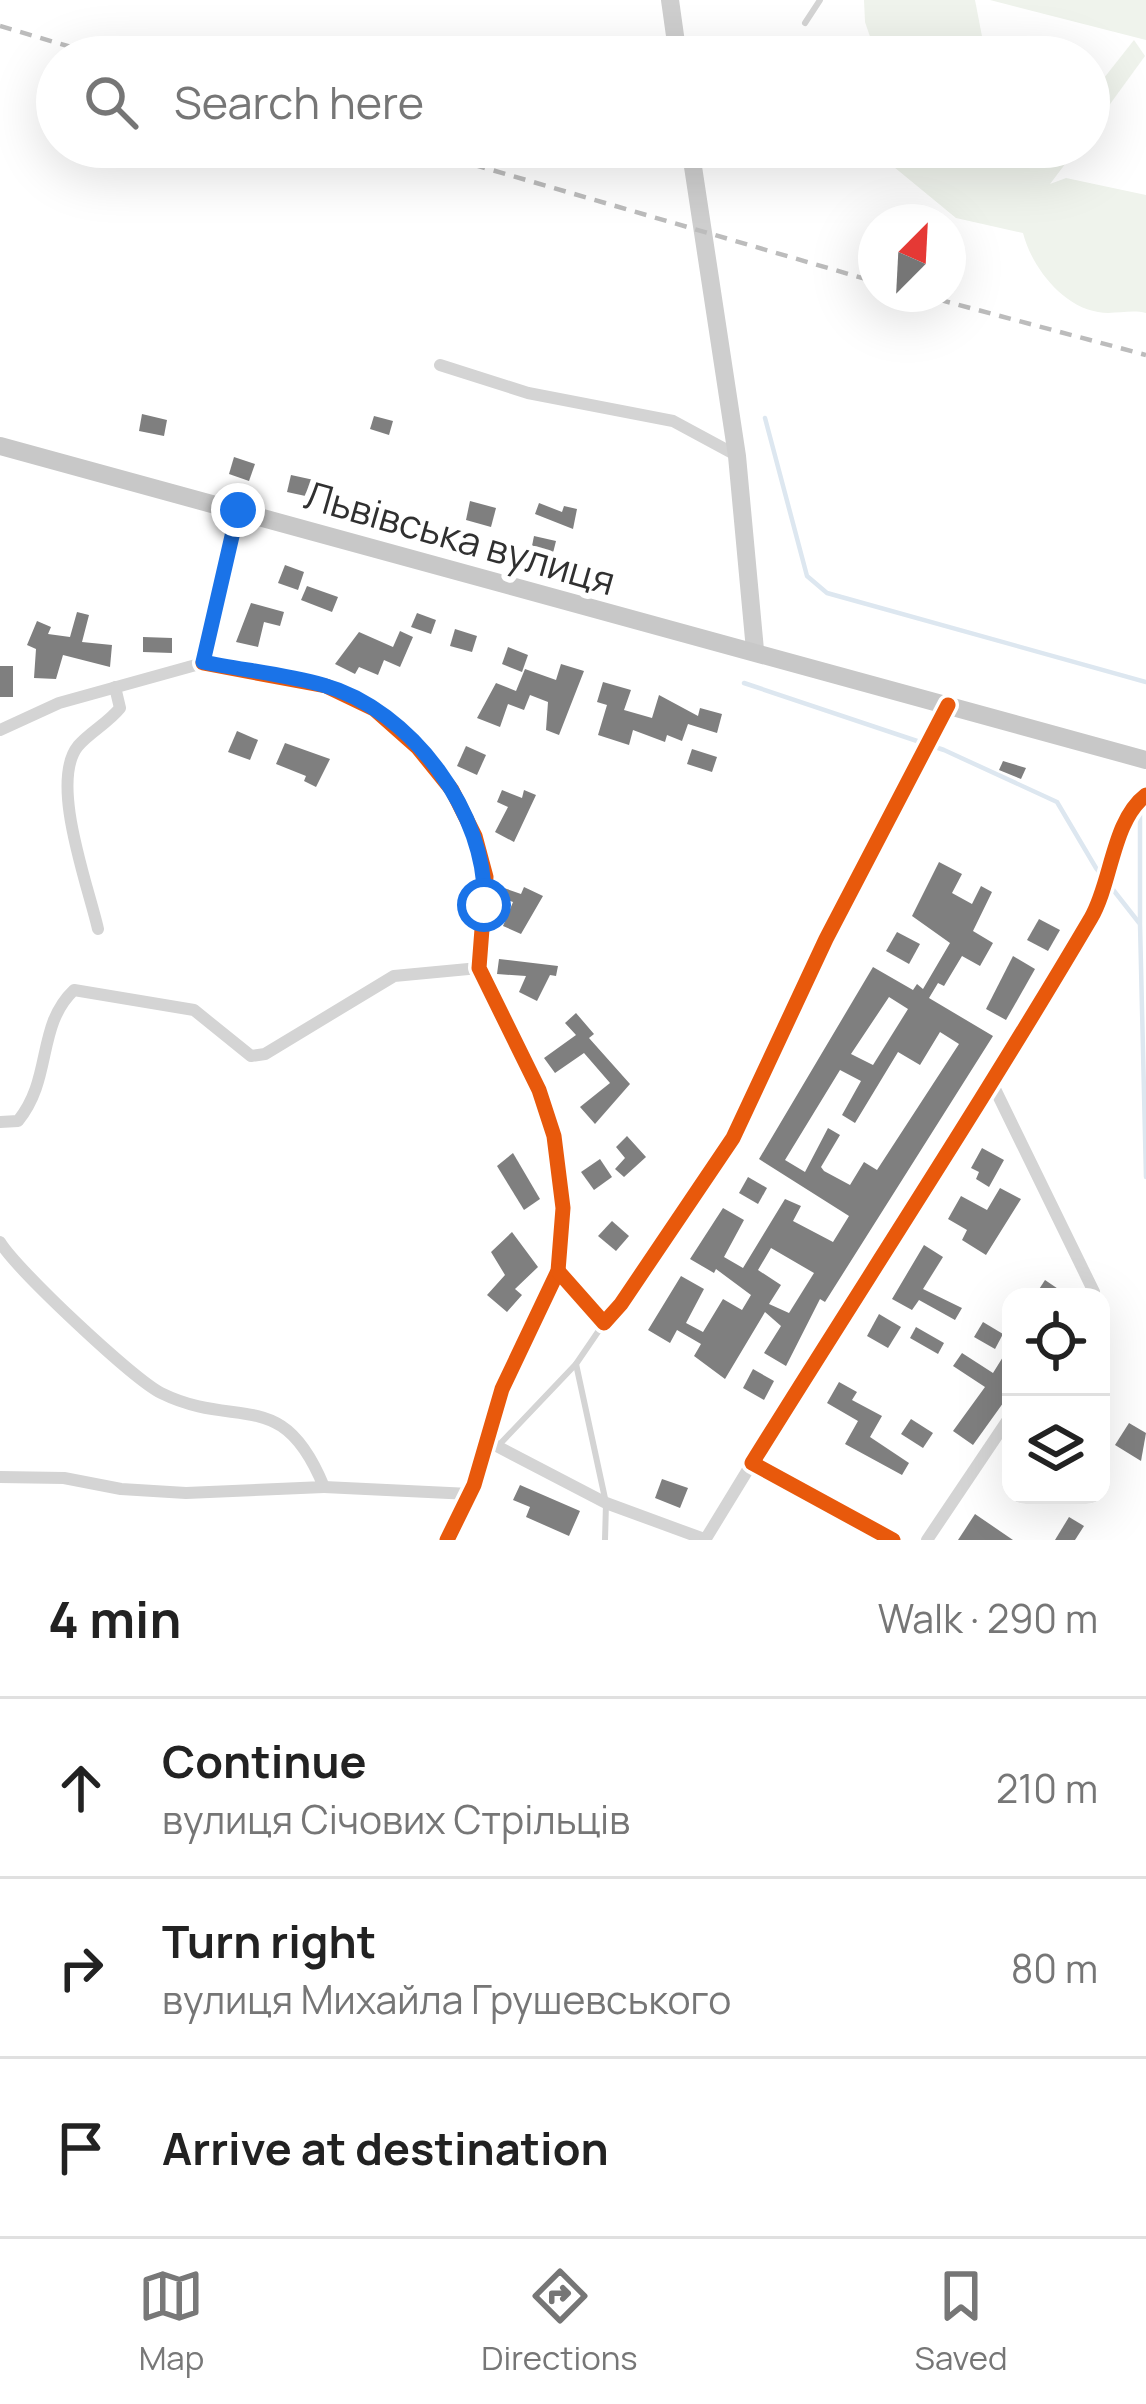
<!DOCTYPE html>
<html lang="en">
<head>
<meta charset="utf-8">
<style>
  body { margin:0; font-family:Manrope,sans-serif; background:#f6f6f6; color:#222 }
  .controls { position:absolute; right:36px; bottom:36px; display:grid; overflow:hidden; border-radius:24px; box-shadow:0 12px 48px #0002 }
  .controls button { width:108px; height:108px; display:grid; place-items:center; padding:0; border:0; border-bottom:3px solid #e0e0e0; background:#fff; color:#222; font:60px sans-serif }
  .compass { position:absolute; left:858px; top:204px; width:108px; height:108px; border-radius:50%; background:#fff; box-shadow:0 12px 48px #0002; rotate:24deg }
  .stop { position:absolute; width:36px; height:36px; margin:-27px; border:9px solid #1a73e8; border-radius:50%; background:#fff }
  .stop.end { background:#1a73e8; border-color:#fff; box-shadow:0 3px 12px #0008 }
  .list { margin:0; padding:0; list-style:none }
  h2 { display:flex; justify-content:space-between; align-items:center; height:156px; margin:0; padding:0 48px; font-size:51px }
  h2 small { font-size:39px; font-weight:400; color:#767676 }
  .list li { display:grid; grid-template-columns:78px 1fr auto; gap:36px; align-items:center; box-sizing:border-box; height:180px; padding:0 48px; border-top:3px solid #e0e0e0 }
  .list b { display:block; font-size:45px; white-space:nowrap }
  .list p { margin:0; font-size:39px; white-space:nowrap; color:#767676 }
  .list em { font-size:39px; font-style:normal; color:#767676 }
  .icon { flex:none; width:66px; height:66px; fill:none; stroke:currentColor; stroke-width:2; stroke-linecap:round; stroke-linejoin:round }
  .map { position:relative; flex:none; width:1146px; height:1540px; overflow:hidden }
  .search { position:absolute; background:#fff; box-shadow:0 12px 48px #0002; left:36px; right:36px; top:36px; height:132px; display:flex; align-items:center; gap:30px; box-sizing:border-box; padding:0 42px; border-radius:66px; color:#767676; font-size:45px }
  .sheet { height:696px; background:#fff }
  nav { display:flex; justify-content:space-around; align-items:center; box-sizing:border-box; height:168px; border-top:3px solid #e0e0e0; background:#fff; font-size:33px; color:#767676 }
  nav a { display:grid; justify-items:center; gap:6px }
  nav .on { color:#787878 }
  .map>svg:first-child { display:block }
</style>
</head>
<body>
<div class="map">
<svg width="1146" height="1540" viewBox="0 0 1146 1540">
  <rect width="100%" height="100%" fill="#fff"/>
  <g fill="#eff3ec">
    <polygon points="864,0 975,0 986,57 877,57 865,22"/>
    <polygon points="990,0 1146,0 1146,40"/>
    <polygon points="1134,40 1145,56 1089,133 1089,97"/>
    <path d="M 896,147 L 1078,147 L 1050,184 L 1066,178 L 1146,195 L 1146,313 C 1130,309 1114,315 1098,312 C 1061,306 1031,265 1023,233 L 956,218 L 894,167 Z"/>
  </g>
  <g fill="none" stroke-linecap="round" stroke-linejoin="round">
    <g stroke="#dde7f0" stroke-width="4.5">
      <polyline points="765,418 807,576 827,593 1146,682"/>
      <polyline points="744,683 944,750 1057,802 1096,868 1140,924 1146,1177"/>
      <polyline points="1140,923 1140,815"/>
    </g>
  </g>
  <g fill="#7f7f7f" fill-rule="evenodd">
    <polygon points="142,414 167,420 164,436 139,431"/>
    <polygon points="374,416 393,421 389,435 370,429"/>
    <polygon points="234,457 255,464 249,481 229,474"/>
    <polygon points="291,475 314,480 310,497 287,492"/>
    <polygon points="470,501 496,508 491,527 466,520"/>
    <polygon points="539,503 562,512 564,506 577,509 573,529 535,514"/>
    <polygon points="382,513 404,521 399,534 377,527"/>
    <polygon points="534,536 556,541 551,561 530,556"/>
    <polygon points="285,565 304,572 298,590 278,583"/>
    <polygon points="307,586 338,597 332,612 301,600"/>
    <polygon points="251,603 284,612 280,626 264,622 258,647 236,642"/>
    <polygon points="77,612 89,615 82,642 112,645 110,667 63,655 56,679 34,678 36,649 27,645 37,621 51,627 48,634 70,637"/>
    <polygon points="417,613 436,620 431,634 411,627"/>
    <polygon points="455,629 477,636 472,652 450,646"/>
    <polygon points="400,631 413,637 400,667 384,660 378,675 359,667 355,674 335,664 359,632 393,647"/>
    <polygon points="143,637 172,638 172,653 143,652"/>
    <polygon points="508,647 528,655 522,672 502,664"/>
    <polygon points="561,664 584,671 559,735 546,730 548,702 530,695 524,710 508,704 500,727 477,718 496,683 516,691 525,669 556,680"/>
    <rect x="0" y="666" width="13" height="31"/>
    <polygon points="603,682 631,690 624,710 652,718 659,695 698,716 700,708 722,714 717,733 688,724 682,741 667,735 665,742 633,730 629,745 598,735 607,705 597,702"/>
    <polygon points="237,731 258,740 250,760 228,752"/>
    <polygon points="285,743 330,759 316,787 304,781 306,776 276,764"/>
    <polygon points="466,746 486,755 477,775 457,766"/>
    <polygon points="692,749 717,757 712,772 687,764"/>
    <polygon points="1003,761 1026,768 1021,779 999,770"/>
    <polygon points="502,790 522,798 524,790 536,795 514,842 495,832 508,807 497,802"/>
    <path d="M 939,862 L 962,874 L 952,893 L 972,904 L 981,886 L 992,892 L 973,931 L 993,943 L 980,966 L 962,956 L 944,986 L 938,983 L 929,998 L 993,1036 L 825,1302 L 820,1299 L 786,1366 L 764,1353 L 781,1326 L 765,1312 L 725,1379 L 694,1356 L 701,1344 L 677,1330 L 670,1343 L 648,1330 L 681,1276 L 704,1289 L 686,1323 L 703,1332 L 723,1299 L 742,1310 L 751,1295 L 716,1269 L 714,1273 L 690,1259 L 723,1208 L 744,1220 L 724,1257 L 743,1268 L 785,1199 L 801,1206 L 793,1221 L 833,1242 L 849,1216 L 759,1159 L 873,967 L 913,990 L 917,984 L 923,989 L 950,943 L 912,916 ZM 889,997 L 908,1009 L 873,1065 L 851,1054 ZM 940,1032 L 959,1044 L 877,1170 L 864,1162 L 850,1185 L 824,1171 L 821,1167 L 840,1135 L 828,1128 L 805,1172 L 785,1160 L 840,1070 L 861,1081 L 842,1115 L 855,1123 L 898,1052 L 920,1065 ZM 771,1248 L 814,1273 L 789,1313 L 769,1304 L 781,1285 L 758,1270 Z"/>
    <polygon points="524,887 543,896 521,934 503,926 513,902 501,898 504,888 521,894"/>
    <polygon points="1039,919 1060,930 1048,951 1027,940"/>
    <polygon points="897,932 920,944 909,964 886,951"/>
    <polygon points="1013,956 1035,969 1006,1020 986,1009"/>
    <polygon points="499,959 558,966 556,976 550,975 537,1001 519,992 526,976 497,974"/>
    <polygon points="576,1013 594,1034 589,1038 630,1084 595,1124 580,1107 610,1083 584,1053 555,1073 544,1058 576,1035 565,1023"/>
    <polygon points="627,1136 646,1157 624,1177 615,1169 625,1158 616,1147"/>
    <polygon points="982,1148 1004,1160 989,1187 976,1179 979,1172 971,1168"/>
    <polygon points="513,1153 540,1199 524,1210 497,1166"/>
    <polygon points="600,1159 612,1177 594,1190 581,1172"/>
    <polygon points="748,1177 767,1188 758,1204 739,1193"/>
    <polygon points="1000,1188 1021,1199 986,1255 962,1240 967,1230 948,1219 961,1196 987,1210"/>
    <polygon points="612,1221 629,1236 616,1251 598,1236"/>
    <polygon points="512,1232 538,1267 515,1289 522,1295 507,1312 487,1295 505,1275 491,1252"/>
    <polygon points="924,1245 943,1257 923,1289 962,1308 955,1320 919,1300 912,1310 892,1299"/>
    <polygon points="1045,1280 1070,1297 1034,1297"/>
    <polygon points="879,1314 901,1327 888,1348 867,1336"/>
    <polygon points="983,1322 1003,1334 995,1349 974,1337"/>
    <polygon points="916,1327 944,1343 938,1354 910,1338"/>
    <polygon points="1011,1344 1011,1392 973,1445 953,1431 985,1387 953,1366 962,1353 993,1373"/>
    <polygon points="753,1369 774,1381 764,1400 743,1388"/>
    <polygon points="839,1382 857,1392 852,1400 882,1416 870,1437 909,1463 902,1475 845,1444 858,1421 827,1403"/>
    <polygon points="911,1419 933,1433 923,1448 901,1434"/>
    <polygon points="1129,1423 1146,1433 1141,1461 1115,1445"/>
    <polygon points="662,1479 688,1488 680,1508 655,1498"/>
    <polygon points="520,1485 580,1511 569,1536 526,1517 530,1507 513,1500"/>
    <polygon points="975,1514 1013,1540 958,1540"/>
    <polygon points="1069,1517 1084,1526 1075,1540 1055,1540"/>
  </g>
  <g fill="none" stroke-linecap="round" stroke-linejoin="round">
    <g stroke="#d4d4d4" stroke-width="6">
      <polyline points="805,23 820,0"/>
      <polyline points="604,1323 576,1364 606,1503 605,1540"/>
      <polyline points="498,1446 576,1364"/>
    </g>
    <g stroke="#d4d4d4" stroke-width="12">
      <polyline points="440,365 528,393 673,421 736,455"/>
      <polyline points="203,663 326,686 374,709 418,748 452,790 475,836 486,877 479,968 539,1090 554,1136 563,1208 558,1271 502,1389 474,1485 447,1540"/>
      <polyline points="0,730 59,703 203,663 238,510"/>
      <path d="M 98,929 C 88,885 49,782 78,746 C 90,732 108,723 120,708 L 115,687"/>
      <polyline points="993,1085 1094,1292 1091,1297"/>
      <path d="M 0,1122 L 18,1121 C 53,1078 36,1026 74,990 L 194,1010 L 251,1056 L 265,1054 L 394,976 L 479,968"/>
      <path d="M 0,1242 C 17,1270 132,1378 161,1393 C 238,1431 282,1384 324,1487 L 186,1493 L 121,1489 L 64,1478 L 0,1477"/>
      <polyline points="558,1271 604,1323 621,1304 733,1138 826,939 948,705"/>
      <polyline points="489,1442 606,1503 704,1539"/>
      <polyline points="324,1487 470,1494"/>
      <polyline points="705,1540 752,1463"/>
      <path d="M 893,1540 L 752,1463 C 865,1281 982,1103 1091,918 C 1112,882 1112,821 1146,795"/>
      <polyline points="927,1540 1011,1415"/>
    </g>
    <g stroke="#cecece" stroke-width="18">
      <polyline points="670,0 678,57"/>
      <polyline points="690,147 737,456 755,650"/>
    </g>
    <polyline stroke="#c8c8c8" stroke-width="18" points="0,446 1146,760"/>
    <g stroke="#bcbcbc" stroke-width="4.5" stroke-dasharray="12 9" stroke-linecap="butt">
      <polyline points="0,26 105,57"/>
      <polyline points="413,147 876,282"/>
      <polyline points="918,294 1146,355"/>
    </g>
    <defs>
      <g id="cycleway">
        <polyline points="203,663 326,686 374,709 418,748 452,790 475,836 486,877 479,968 539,1090 554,1136 563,1208 558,1271 502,1389 474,1485 447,1540"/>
        <polyline points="558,1271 604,1323 621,1304 733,1138 826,939 948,705"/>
        <path d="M 893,1540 L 752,1463 C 865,1281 982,1103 1091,918 C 1112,882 1112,821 1146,795"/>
      </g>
    </defs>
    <use href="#cycleway" stroke="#fff" stroke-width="22"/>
    <use href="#cycleway" stroke="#e8590c" stroke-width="15"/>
  </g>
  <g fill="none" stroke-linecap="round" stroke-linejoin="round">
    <path stroke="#1a73e8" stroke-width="15" d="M 238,510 L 203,662 C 242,670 284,674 323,685 C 411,709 489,815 484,905"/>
  </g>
  <g text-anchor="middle" stroke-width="12" stroke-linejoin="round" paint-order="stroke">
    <g font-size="39" fill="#303030" stroke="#fff">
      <text transform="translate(460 538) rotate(16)" y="14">Львівська вулиця</text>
    </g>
  </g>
</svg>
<div class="controls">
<button><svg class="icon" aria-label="locate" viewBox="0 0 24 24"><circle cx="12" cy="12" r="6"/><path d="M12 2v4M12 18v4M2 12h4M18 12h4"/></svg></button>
<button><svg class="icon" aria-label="layers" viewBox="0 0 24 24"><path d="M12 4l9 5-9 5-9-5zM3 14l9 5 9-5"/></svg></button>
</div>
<svg class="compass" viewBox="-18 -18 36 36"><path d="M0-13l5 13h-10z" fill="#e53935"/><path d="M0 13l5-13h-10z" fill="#767676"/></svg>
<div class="stop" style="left:484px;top:905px"></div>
<div class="stop end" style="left:238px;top:510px"></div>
<div class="search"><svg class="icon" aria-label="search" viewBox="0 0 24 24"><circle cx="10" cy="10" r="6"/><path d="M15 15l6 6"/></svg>Search here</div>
</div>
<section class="sheet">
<h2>4 min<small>Walk · 290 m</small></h2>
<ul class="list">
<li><svg class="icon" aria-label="ahead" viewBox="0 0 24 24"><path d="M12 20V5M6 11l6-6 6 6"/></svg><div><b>Continue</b><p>вулиця Січових Стрільців</p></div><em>210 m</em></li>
<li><svg class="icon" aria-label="right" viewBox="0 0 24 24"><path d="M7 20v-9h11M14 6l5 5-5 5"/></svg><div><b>Turn right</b><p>вулиця Михайла Грушевського</p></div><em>80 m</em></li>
<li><svg class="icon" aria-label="arrive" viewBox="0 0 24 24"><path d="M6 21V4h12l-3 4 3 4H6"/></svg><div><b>Arrive at destination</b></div></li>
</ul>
</section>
<nav>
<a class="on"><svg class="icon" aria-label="map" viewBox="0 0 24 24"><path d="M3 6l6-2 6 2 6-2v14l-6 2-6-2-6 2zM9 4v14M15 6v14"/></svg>Map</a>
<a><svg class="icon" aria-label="directions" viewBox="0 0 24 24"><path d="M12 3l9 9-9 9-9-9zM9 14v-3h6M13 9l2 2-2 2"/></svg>Directions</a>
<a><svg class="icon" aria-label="saved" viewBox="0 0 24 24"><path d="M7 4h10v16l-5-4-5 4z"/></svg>Saved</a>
</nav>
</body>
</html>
